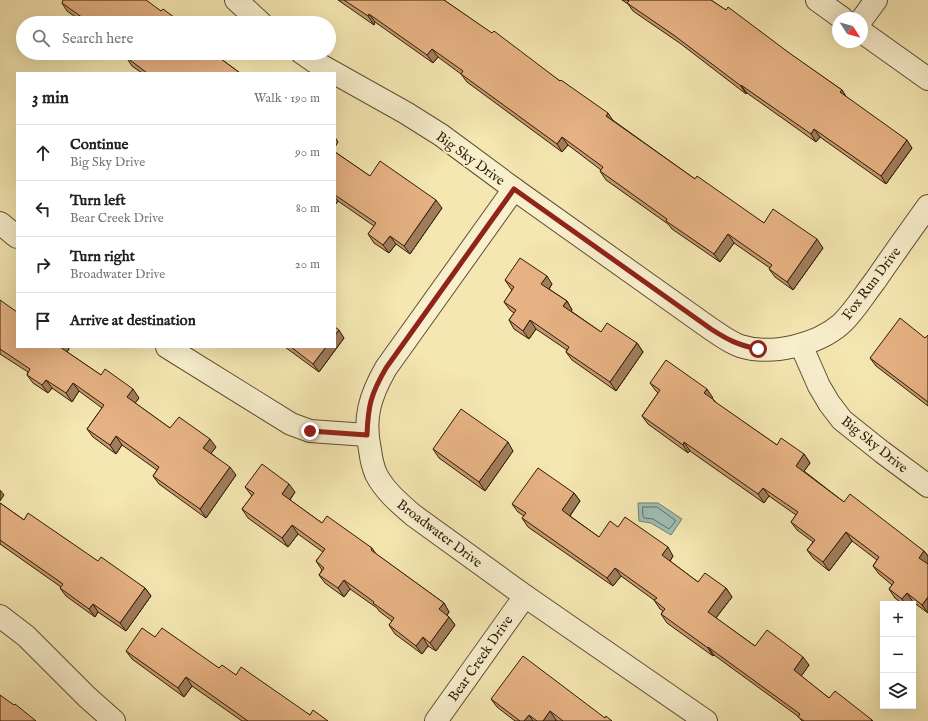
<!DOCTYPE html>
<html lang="en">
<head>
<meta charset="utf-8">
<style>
  body { margin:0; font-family:"IM FELL English",serif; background:#f6f6f6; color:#222 }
  .controls { position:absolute; right:12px; bottom:12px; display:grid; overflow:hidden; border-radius:0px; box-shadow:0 4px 16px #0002 }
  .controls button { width:36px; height:36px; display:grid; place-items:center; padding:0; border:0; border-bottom:1px solid #e0e0e0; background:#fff; color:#222; font:20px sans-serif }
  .compass { position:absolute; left:832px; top:12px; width:36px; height:36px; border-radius:50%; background:#fff; box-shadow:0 4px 16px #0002; rotate:126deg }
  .stop { position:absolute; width:12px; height:12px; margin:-9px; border:3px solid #8f2418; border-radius:50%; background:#fff }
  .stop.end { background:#8f2418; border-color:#fff; box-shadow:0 1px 4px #0008 }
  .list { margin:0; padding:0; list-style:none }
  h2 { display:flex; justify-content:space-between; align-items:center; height:52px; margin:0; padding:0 16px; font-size:17px }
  h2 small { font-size:13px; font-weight:400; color:#767676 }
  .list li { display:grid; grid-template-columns:26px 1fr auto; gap:12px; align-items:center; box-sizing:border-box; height:56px; padding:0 16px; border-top:1px solid #e0e0e0 }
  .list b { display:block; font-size:15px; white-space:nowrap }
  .list p { margin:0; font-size:13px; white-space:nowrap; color:#767676 }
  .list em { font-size:13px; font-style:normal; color:#767676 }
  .icon { flex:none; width:22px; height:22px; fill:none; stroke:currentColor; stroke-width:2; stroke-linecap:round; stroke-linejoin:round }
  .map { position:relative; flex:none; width:928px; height:721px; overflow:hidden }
  .search { position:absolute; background:#fff; box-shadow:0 4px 16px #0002; left:16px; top:16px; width:320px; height:44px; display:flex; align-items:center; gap:10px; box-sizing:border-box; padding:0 14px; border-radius:22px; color:#767676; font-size:15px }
  .panel { position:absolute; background:#fff; box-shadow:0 4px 16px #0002; left:16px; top:72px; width:320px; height:276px; border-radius:0px }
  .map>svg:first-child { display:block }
</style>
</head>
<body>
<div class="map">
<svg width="928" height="721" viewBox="0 0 928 721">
  <rect width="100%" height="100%" fill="#f5e7b2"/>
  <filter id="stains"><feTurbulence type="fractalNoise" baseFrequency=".005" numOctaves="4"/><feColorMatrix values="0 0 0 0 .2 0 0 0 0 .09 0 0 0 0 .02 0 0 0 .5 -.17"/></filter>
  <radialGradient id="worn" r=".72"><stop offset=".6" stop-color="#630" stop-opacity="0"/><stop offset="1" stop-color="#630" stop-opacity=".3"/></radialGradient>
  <polygon fill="#9fbeb6" stroke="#727d70" points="638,503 658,503 682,519 671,535 651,523 639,521"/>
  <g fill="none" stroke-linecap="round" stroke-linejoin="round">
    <polygon stroke="#666d5e" stroke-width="1" points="643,507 657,507 675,520 675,522 669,529 653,519 644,518 643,516"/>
    <defs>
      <g id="minor">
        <polyline points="236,0 261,23"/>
        <polyline points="817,0 842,18"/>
        <polyline points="862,19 876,0"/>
        <polyline points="862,32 928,79"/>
        <path d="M 302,53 L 315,62 L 406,113 L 441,135 L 514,189 L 711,329 C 720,335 729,342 740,346 C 771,356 817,345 841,324 C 854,312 864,295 875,281 C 892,256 910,231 928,206"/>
        <path d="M 514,189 L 386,368 C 370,396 363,418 370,450 C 371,458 373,467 376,474 C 384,490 399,503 413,515 L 525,596 L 706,721"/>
        <polyline points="0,223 17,237"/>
        <polyline points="801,345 819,386 829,403 842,420 882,452 928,486"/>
        <polyline points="167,347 291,424 310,431 367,435"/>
        <polyline points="0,616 26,636 87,697 114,721"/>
        <polyline points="436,721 525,596"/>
      </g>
    </defs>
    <use href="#minor" stroke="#604f32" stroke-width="24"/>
    <use href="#minor" stroke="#f8efcd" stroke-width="22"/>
  </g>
  <g fill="#c69971" stroke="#2e1c07">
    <polygon points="338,0 444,0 560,81 614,121 695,179 764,223 823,248 793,290 775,277 769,269 770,268 734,243 720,262 672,229 668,224 606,180 600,171 601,170 568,145 562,152 467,82 461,74 438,57 433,63 375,22 374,25"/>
    <polygon points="622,0 711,0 842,90 846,97 912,148 886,184 820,137 816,142 747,93 746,94 681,44 633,11 628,4"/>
    <polygon points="62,3 161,11 182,23 84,23 67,11"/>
    <polygon points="127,53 213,53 240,73 142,73 132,66 126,57 129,54"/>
    <polygon points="335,152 370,176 442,208 410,254 396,244 389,253 374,243 368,234 374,226 338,201 335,205"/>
    <polygon points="505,280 552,284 549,289 567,301 572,310 571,311 601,332 637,343 643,352 616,391 572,360 566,352 567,350 536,329 529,339 514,329 509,320 514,313 510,310 504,302 512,290 511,289"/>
    <polygon points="0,300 17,347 68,347 69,349 67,352 101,375 139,398 135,403 170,428 216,447 211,453 236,475 206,518 159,484 153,476 157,470 122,445 116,454 93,437 87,429 102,408 79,391 72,402 52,388 48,393 33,383 27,375 28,372 0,354"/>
    <polygon points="928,335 928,406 876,366 870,358 925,338"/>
    <polygon points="344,338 319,372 285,347 335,347"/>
    <polygon points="650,383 713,398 712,398 714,400 716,403 777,445 804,454 810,463 804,471 844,502 924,551 928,556 928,563 927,564 928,564 928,613 913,602 911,604 903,604 895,598 889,589 892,585 879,574 873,566 877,560 852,541 829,571 813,558 807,550 813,542 797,530 791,522 796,515 769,496 764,503 690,451 688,453 648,424 642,416 658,393 656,391"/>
    <polygon points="433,449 513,451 485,491 439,458"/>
    <polygon points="245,487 295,492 290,500 322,523 372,548 376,554 444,603 449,612 447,615 449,617 455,625 436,651 428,646 422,654 395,634 389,625 392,621 379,611 377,608 350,589 344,597 325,583 319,575 322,570 316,561 323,552 298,534 288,547 248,518 242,509 252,496"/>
    <polygon points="574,493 580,501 570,516 599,537 618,527 673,556 670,561 698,582 726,588 732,597 716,618 755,646 809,665 801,676 829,698 872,720 873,721 802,721 799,717 714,655 713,656 667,623 661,614 663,611 660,609 654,600 621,576 613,586 528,527 522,518 524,516 518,512 512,504"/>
    <polygon points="0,503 24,520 145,588 151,596 126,631 98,612 95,617 66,596 60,588 61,587 0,544"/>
    <polygon points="155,637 219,668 236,675 310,715 328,721 242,721 192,686 184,697 132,659 126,651"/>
    <polygon points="491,699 605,718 612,721 558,721 556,720 555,721 515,721 497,707"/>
  </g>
  <g fill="#a17d5c" stroke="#2e1c07">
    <polygon points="369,14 375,22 374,25 368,16"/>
    <polygon points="432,49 438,57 433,63 427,55"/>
    <polygon points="741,85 747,93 746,94 741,86"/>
    <polygon points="842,90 847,98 840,92"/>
    <polygon points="608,113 614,122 606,116"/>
    <polygon points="814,129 820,137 816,142 811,134"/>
    <polygon points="335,137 338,142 335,147"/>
    <polygon points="562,137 568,145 562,152 557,144"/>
    <polygon points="907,140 912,148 886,184 881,176"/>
    <polygon points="335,197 338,201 335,205"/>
    <polygon points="436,200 442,208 410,254 404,246"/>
    <polygon points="728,234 734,243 720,262 714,254"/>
    <polygon points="390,236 396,244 389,253 383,245"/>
    <polygon points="817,239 823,248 793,290 787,282"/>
    <polygon points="547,276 552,284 547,292 541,284"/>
    <polygon points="567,301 572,310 569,314 563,306"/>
    <polygon points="530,320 536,329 529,339 523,331"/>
    <polygon points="339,330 344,338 319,372 313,364 326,347 335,347 335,335"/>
    <polygon points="637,343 643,352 616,391 610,382"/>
    <polygon points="60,347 68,347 69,349 65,355"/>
    <polygon points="46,380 52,388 48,393 42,385"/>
    <polygon points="73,383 79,391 72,402 66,393"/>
    <polygon points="133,389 139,398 133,406 127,397"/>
    <polygon points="707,389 713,398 710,401 704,393"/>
    <polygon points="116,436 122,445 116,454 110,445"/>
    <polygon points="210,439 216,447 209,456 203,448"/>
    <polygon points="508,442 513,451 485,491 479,482"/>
    <polygon points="684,442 690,451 688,453 683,445"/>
    <polygon points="804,454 810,463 802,474 796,466"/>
    <polygon points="230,467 236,475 206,518 200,509"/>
    <polygon points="289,484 295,492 288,502 282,494"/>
    <polygon points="763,488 769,496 764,503 758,494"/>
    <polygon points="0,490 4,495 0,501"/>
    <polygon points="574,493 580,501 568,518 562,510"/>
    <polygon points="292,525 298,534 288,547 282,538"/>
    <polygon points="846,532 852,541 829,571 823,562"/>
    <polygon points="668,547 673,556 668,564 662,555"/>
    <polygon points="924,551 928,556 928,563 925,566 919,558"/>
    <polygon points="615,568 621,576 613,586 607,578"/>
    <polygon points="344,580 350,589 344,597 338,588"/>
    <polygon points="145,588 151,596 126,631 120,623"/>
    <polygon points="726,588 732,597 714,620 708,612"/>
    <polygon points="907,593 913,602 911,604 905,604 902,599"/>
    <polygon points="928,597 928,613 922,605"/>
    <polygon points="444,603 449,612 445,618 439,609"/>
    <polygon points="93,604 98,612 95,617 89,609"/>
    <polygon points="449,617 455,625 436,651 430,643"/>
    <polygon points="423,637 428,646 422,654 416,646"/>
    <polygon points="708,647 714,655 713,656 708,648"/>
    <polygon points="803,657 809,665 800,678 794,670"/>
    <polygon points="186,677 192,686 184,697 178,688"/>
    <polygon points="550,711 556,720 555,721 543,721"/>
    <polygon points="529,715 533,721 524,721"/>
  </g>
  <g fill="#e6b283" stroke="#2e1c07">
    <polygon points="63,0 146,0 161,11 163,9 182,23 90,23 62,3"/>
    <polygon points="344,0 444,0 492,33 494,31 560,81 561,80 608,113 606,116 695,179 697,176 764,223 773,209 817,239 787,282 769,269 772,265 728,234 714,254 666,221 667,219 600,171 603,167 562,137 557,144 461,74 463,71 432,49 427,55 369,14 368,16"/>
    <polygon points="627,0 711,0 726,10 728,7 788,52 842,90 840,92 907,140 881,176 814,129 811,134 741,85 741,86 675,36 627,3 629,1"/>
    <polygon points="129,53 213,53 240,73 147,73 126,57"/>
    <polygon points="335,152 370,176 380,161 436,200 404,246 390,236 383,245 368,234 376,223 335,195"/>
    <polygon points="520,258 547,276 541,284 567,301 563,306 601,332 607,323 637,343 610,382 566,352 569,347 530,320 523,331 509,320 516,310 504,302 514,287 505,280"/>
    <polygon points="0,300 17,312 17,347 60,347 101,375 105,369 133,389 127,397 170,428 179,417 210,439 203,448 230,467 200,509 153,476 159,467 116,436 110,445 87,429 104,405 73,383 66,393 46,380 42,385 27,375 30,369 0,349"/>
    <polygon points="900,318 925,338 928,335 928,402 870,358"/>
    <polygon points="335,327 339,330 335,335"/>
    <polygon points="291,347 326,347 313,364"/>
    <polygon points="666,360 707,389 704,393 714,400 714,401 777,445 781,438 804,454 796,466 844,502 850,494 924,551 919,558 928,564 928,597 922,605 907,593 902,599 889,589 894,582 873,566 879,557 846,532 823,562 807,550 815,540 791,522 798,512 763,488 758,494 684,442 683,445 642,416 660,390 650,383"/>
    <polygon points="461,409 508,442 479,482 433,449"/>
    <polygon points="262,464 289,484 282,494 322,523 327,516 372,548 371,550 444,603 439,609 449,617 430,643 423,637 416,646 389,625 394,618 373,603 374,602 344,580 338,588 319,575 324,568 316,561 325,549 292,525 282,538 242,509 254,493 245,487"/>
    <polygon points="538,468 574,493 562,510 571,517 599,537 610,521 618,527 625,517 668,547 662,555 698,582 705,573 726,588 708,612 755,646 767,630 803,657 794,670 829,698 835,691 872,720 871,721 804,721 798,717 800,714 708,647 708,648 661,614 665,609 654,600 657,598 615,568 607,578 522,518 526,513 512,504"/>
    <polygon points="0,503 24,520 28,513 98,561 101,557 145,588 120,623 93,604 89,609 60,588 63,584 0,540"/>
    <polygon points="142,628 155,637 162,628 219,668 222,665 236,675 241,667 310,715 313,710 328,721 248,721 186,677 178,688 126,651"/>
    <polygon points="523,656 605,718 606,716 612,721 563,721 550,711 543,721 537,721 529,715 524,721 520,721 491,699"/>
    <polygon points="0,695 14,705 15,704 36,721 0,721"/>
  </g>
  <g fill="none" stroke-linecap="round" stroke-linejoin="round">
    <path stroke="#8f2418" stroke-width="5" d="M 310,431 L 367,435 C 368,405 371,394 386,368 L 514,189 L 711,329 C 728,340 738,345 758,349"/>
  </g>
  <g text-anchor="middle" stroke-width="4" stroke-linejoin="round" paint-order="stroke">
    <g font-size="14" fill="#2e1c07" stroke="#f8efcd">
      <text transform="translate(471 158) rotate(36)" y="5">Big Sky Drive</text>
      <text transform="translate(871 283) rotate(-53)" y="5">Fox Run Drive</text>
      <text transform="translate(875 444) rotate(39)" y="5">Big Sky Drive</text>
      <text transform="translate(440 533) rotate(37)" y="5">Broadwater Drive</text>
      <text transform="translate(480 658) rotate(-55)" y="5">Bear Creek Drive</text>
    </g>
  </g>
  <rect width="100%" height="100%" filter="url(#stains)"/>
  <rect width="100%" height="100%" fill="url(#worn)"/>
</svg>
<div class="controls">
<button>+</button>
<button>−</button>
<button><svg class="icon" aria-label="layers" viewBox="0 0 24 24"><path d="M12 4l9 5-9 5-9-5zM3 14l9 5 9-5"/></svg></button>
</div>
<svg class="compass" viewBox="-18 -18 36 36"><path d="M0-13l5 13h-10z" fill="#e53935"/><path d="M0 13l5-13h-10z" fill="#767676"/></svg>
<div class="stop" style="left:758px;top:349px"></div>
<div class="stop end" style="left:310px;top:431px"></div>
<div class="search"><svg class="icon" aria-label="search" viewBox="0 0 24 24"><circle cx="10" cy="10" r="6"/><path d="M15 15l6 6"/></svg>Search here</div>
<section class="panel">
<h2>3 min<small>Walk · 190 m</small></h2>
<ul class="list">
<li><svg class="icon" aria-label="ahead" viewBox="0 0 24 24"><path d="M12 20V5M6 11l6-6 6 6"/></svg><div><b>Continue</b><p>Big Sky Drive</p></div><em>90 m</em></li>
<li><svg class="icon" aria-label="left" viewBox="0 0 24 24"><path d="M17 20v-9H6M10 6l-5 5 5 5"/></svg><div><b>Turn left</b><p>Bear Creek Drive</p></div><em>80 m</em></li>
<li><svg class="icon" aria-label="right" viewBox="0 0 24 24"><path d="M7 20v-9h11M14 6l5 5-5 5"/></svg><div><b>Turn right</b><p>Broadwater Drive</p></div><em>20 m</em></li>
<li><svg class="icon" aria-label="arrive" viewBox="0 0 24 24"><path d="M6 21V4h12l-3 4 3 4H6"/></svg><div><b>Arrive at destination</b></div></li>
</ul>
</section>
</div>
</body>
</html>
